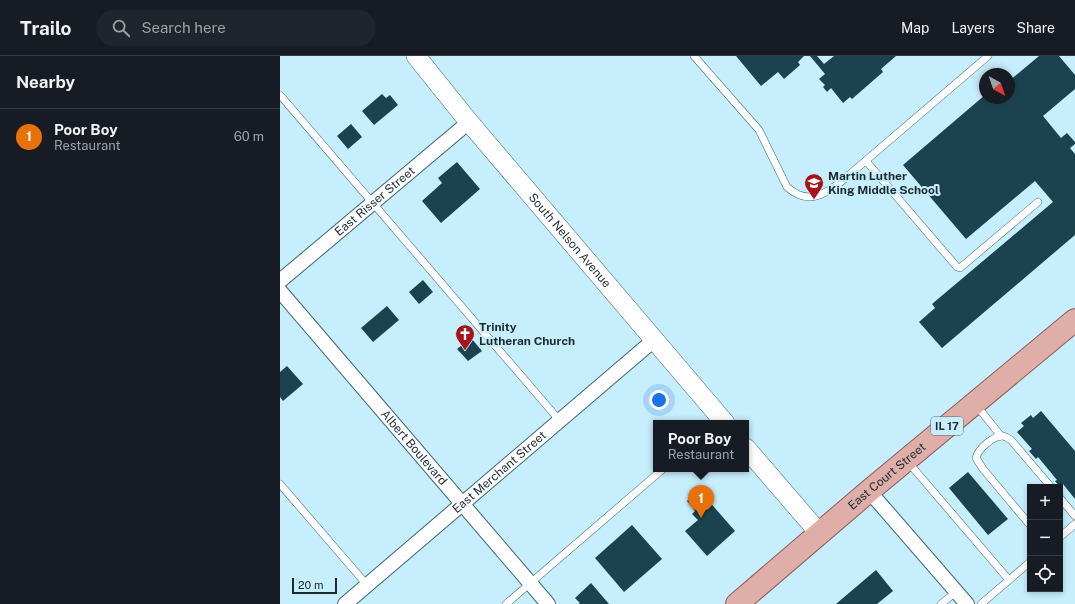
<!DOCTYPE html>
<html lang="en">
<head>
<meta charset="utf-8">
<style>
  body { margin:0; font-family:"Public Sans",sans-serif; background:#20242c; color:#f1f3f6 }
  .controls { position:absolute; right:12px; bottom:12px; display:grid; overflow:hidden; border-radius:0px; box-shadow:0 2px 6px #0003 }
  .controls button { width:36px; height:36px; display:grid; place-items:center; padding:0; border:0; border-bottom:1px solid #363941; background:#171b24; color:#f1f3f6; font:20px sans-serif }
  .compass { position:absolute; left:699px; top:12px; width:36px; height:36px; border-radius:50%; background:#171b24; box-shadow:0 2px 6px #0003; rotate:140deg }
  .scale { position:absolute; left:12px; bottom:10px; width:45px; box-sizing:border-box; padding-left:4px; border:2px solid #1c2b30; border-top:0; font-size:11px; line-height:14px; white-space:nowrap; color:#1c2b30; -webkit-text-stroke:3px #c7eefc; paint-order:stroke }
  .you { position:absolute; left:379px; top:344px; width:14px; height:14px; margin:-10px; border:3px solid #fff; border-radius:50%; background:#1a73e8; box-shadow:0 0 0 6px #1a73e833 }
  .badge { display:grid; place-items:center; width:26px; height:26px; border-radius:50%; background:#7c3aed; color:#fff; font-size:13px; font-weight:700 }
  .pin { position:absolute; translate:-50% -33px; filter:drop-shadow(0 1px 2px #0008) }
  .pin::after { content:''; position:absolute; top:21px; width:14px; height:12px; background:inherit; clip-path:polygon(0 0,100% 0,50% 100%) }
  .popup { position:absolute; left:373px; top:364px; width:96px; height:52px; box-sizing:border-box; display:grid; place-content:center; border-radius:0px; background:#171b24; filter:drop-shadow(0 1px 3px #0005); font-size:13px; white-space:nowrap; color:#9ea1a6 }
  .popup b { font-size:15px; color:#f1f3f6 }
  .popup::after { content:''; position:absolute; left:50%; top:100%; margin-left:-8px; border:8px solid transparent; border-top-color:#171b24 }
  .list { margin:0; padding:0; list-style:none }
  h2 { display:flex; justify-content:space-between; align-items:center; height:52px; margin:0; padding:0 16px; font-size:17px }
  h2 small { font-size:13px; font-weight:400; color:#9ea1a6 }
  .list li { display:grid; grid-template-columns:26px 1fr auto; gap:12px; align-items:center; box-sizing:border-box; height:56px; padding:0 16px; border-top:1px solid #363941 }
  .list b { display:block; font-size:15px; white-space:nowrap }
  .list p { margin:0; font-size:13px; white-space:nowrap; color:#9ea1a6 }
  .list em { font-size:13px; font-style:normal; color:#9ea1a6 }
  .icon { flex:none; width:22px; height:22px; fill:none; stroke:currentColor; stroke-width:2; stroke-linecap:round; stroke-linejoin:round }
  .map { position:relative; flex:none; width:795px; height:548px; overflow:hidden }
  header { display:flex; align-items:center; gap:24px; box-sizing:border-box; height:56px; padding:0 20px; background:#171b24; border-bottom:1px solid #363941 }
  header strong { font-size:19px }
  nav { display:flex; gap:22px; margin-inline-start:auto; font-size:14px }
  .search { width:280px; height:36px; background:#20242c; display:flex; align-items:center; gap:10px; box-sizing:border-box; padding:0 14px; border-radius:22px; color:#9ea1a6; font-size:15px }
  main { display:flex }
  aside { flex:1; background:#171b24 }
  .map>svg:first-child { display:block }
</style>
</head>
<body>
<header>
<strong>Trailo</strong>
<div class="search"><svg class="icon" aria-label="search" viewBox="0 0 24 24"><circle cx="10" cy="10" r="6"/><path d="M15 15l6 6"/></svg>Search here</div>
<nav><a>Map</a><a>Layers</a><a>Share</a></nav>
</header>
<main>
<aside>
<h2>Nearby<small></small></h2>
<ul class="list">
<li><span class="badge" style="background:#e8710a">1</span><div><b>Poor Boy</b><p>Restaurant</p></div><em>60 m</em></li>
</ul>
</aside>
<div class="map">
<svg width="795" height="548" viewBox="0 0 795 548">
  <rect width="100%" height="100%" fill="#c7eefc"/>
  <g fill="#1b424e">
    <polygon points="456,0 524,0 518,6 520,9 504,23 498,16 481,30"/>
    <polygon points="530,0 537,0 544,8 554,0 616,0 601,13 603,16 572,43 570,41 563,47 551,32 547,36 543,31 545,29 539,23 545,18"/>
    <polygon points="759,0 779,0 795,19 795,33 763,60 781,82 787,77 795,86 795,88 790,92 795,98 795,179 662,292 639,266 655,252 652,248 773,146 755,125 686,183 623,109 705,39 705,42 729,42 729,25"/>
    <polygon points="102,38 106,42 110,39 118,49 94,69 82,55"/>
    <polygon points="71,68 82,81 68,93 57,80"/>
    <polygon points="177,106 200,133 161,167 142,145 162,127 158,122"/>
    <polygon points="143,224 153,236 139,248 129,236"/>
    <polygon points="107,250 119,264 93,286 81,272"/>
    <polygon points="191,282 202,295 188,305 177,293"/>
    <polygon points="7,310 23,328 3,345 0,341 0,316"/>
    <polygon points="761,355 795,395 795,443 783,428 780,431 775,425 777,424 758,401 756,403 749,395 752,393 737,376 744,370 741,367 751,359 753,362"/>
    <polygon points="688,416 728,463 708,479 669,432"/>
    <polygon points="420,435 455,475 427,500 405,475 418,464 412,458 415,455 407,445"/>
    <polygon points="352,469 382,503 344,536 315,502"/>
    <polygon points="596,514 613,535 597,548 556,548"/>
    <polygon points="311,527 329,548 298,548 300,547 295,542"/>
  </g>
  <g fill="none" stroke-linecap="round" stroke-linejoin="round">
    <defs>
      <g id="service">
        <path d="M 414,0 L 479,74 L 507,131 C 527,149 543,140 562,125 L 708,0"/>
        <polyline points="0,39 280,365"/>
        <polyline points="586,105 677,211 680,212 758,146"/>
        <polyline points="696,349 721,380"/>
        <polyline points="628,406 729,524"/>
        <polyline points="0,428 87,529"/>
        <polyline points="780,442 795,460"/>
        <path d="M 750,469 L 703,413 L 696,402 C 698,393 713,380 722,380 C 725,380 728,382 731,384 L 771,431"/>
        <polyline points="780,481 795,468"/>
        <polyline points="226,548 383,413"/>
        <polyline points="661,548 676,536"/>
        <polyline points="701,548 750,506"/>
      </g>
      <g id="minor">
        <path id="s1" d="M 0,225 L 189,66"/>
        <path id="s2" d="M 0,235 L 268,548"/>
        <polyline points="589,435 687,548"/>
        <path id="s3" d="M 65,548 L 374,284"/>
      </g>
      <g id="secondary">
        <path id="s4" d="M 136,0 L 189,66 L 445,367"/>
        <polyline points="466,392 540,478"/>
      </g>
      <g id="primary">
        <path id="s5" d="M 457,548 L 589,435 L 795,264"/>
      </g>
    </defs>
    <use href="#service" stroke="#406470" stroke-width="8"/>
    <use href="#minor" stroke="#406470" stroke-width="16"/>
    <use href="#secondary" stroke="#406470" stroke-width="20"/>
    <use href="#primary" stroke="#8c5d5a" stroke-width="24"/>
    <use href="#service" stroke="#fff" stroke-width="7"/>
    <use href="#minor" stroke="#fff" stroke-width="14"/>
    <use href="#secondary" stroke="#fff" stroke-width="19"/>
    <use href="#primary" stroke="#dfaea9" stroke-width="22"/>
  </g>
  <defs>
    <symbol id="school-pin" viewBox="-11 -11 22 30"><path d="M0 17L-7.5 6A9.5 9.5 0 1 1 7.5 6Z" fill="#a8131a" stroke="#c7eefc"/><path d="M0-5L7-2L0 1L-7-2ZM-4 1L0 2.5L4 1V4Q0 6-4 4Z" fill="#fff"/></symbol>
    <symbol id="church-pin" viewBox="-11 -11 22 30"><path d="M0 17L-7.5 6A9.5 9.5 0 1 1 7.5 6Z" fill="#a8131a" stroke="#c7eefc"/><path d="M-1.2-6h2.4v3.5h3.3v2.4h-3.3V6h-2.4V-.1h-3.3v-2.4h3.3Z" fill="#fff"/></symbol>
  </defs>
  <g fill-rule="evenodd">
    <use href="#school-pin" x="523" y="116" width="22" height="30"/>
    <use href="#church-pin" x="174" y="267" width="22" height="30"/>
  </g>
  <g text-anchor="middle" stroke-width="4" stroke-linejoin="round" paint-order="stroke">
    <rect fill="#c7eefc" stroke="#4f666d" stroke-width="1" x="651" y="361" width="32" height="18" rx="3"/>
    <g font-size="11" font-weight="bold" fill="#1c2b30">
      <text x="667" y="374">IL 17</text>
    </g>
    <g font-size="12" font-weight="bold" fill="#1c2b30" stroke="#c7eefc" text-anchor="start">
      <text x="548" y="124">Martin Luther<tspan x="548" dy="14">King Middle School</tspan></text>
      <text x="199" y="275">Trinity<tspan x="199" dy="14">Lutheran Church</tspan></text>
    </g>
    <g font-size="12" fill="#1c2b30" stroke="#c7eefc">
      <text dy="4" stroke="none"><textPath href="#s1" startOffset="124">East Risser Street</textPath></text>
      <text dy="4" stroke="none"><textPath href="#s4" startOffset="240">South Nelson Avenue</textPath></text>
      <text dy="4" stroke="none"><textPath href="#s2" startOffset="206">Albert Boulevard</textPath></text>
      <text dy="4" stroke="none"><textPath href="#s3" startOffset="203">East Merchant Street</textPath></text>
      <text dy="4" stroke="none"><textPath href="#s5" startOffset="197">East Court Street</textPath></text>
    </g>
  </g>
</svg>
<div class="controls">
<button>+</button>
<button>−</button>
<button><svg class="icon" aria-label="locate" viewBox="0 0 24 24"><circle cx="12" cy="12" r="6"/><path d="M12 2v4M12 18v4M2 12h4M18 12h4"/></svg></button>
</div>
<svg class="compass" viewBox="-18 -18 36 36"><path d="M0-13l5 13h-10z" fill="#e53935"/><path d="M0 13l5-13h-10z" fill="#9ea1a6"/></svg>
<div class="scale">20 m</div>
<div class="you"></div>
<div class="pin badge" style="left:421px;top:462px;background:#e8710a">1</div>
<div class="popup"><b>Poor Boy</b>Restaurant</div>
</div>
</main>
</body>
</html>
